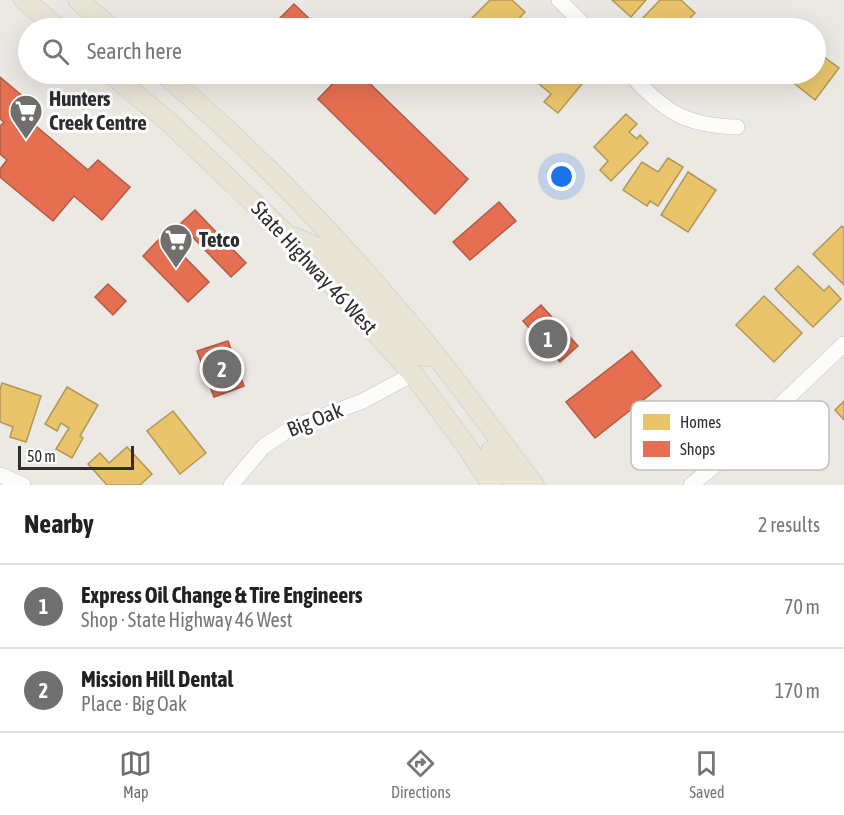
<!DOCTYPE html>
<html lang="en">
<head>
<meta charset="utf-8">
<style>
  body { margin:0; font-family:"Asap Condensed",sans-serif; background:#f6f6f6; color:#222 }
  .scale { position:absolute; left:18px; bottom:15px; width:116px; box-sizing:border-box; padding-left:6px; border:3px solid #2e2e2e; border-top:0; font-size:16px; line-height:21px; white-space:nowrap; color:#2e2e2e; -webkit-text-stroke:4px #fff; paint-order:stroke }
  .you { position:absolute; left:562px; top:177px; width:21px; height:21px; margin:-15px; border:4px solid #fff; border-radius:50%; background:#1a73e8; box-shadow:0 0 0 9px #1a73e833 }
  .badge { display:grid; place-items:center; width:39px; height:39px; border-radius:50%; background:#706f6e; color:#fff; font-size:20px; font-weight:700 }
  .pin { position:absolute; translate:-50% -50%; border:3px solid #fff; box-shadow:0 2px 6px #0006 }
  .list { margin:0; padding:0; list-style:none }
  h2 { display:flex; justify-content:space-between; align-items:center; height:78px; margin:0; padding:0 24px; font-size:26px }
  h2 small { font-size:20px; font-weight:400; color:#767676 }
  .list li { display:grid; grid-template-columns:39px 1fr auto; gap:18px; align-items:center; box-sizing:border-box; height:84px; padding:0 24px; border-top:2px solid #e0e0e0 }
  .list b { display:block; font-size:22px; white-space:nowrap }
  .list p { margin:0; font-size:20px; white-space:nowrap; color:#767676 }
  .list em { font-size:20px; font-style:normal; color:#767676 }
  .icon { flex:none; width:33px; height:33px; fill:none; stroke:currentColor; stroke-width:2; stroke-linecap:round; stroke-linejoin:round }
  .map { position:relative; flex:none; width:844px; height:485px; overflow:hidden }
  .search { position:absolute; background:#fff; box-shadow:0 6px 24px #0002; left:18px; right:18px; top:18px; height:66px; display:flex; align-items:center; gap:15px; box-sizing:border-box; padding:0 21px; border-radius:33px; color:#767676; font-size:22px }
  .sheet { height:246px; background:#fff }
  nav { display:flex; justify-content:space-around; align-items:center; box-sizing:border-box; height:84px; border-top:2px solid #e0e0e0; background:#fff; font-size:16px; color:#767676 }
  nav a { display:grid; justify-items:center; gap:3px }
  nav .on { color:#706f6e }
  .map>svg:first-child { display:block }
</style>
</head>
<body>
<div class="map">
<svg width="844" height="485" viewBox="0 0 844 485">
  <rect width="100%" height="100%" fill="#ece8e4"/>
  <g fill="#e9c46a" stroke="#b19758" stroke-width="1.5">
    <polygon points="490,0 512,0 525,12 510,28 479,28 470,20"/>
    <polygon points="612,0 646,0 631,17"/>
    <polygon points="660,0 681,0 695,13 680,28 645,28 639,22"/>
    <polygon points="816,51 839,68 815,100 795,84 798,81 790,75 816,74"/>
    <polygon points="548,74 581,74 587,78 558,113 544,102 551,94 539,84"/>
    <polygon points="626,114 637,124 629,132 637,139 640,135 648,143 611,181 600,170 608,161 594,147"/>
    <polygon points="668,158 683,167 658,206 650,201 647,206 623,190 642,162 658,172"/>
    <polygon points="688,172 716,190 688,232 661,215"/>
    <polygon points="842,226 844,228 844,285 813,254"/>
    <polygon points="798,266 824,291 829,286 841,299 813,327 775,289"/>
    <polygon points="764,296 802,333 774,362 736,325"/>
    <polygon points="2,383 41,396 26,442 10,437 13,427 0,422 0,390"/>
    <polygon points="67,387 98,405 80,436 83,438 72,458 56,449 69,428 61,423 57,431 45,424"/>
    <polygon points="844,401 844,420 835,410"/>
    <polygon points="173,411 206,453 180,474 147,431"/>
    <polygon points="127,447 152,474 140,485 107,485 88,464 100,453 109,463"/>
  </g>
  <g fill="#e76f51" stroke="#b05c46" stroke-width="1.5">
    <polygon points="294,4 319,28 270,28"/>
    <polygon points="342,74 360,74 468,179 435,214 318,99"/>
    <polygon points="0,77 26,99 17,110 88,170 98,160 130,187 102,220 74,196 53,221 0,177 0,169 7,160 0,154 0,126 4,122 0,119"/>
    <polygon points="499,202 516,221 470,260 453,242"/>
    <polygon points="195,210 246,263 231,277 180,224"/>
    <polygon points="163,235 209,282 188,302 143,256"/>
    <polygon points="108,284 126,301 113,315 95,297"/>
    <polygon points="541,305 578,346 560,362 523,321"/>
    <polygon points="228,341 234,358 239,356 243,368 238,370 244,386 214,397 197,351"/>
    <polygon points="632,351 661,386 595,438 566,402"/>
  </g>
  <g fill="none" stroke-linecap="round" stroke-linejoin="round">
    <defs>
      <g id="minor">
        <polyline points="559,0 587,28"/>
        <path d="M 630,74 C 664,111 685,126 737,127"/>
        <polyline points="0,475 23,485"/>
        <polyline points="231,485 263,447 291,428 363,401 413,374"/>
        <polyline points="691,485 729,454 844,344"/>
      </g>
      <g id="major">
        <polyline points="24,0 58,28"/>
        <polyline points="78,0 111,28"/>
        <polyline points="111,74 170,123 286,234 413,374 465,444 492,485"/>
        <path d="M 164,74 C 248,145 326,225 397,309 C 446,365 489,426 534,485"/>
        <polyline points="294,237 314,246 325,253 410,351 423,356 437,357"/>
        <polyline points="491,451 516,485"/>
      </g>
    </defs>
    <use href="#minor" stroke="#c5c4c5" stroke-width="16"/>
    <use href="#major" stroke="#c6c5c4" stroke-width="21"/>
    <use href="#minor" stroke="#fcfcfb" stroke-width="15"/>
    <use href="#major" stroke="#e8e4d6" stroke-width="20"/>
  </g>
  <defs>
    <symbol id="supermarket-pin" viewBox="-11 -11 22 30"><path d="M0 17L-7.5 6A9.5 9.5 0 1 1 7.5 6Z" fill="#706f6e" stroke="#fff"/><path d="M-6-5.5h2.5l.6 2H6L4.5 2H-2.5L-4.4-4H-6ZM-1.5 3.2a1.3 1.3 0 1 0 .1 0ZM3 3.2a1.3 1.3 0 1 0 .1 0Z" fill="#fff"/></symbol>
  </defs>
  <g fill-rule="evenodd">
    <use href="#supermarket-pin" x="7" y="92" width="38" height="52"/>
    <use href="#supermarket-pin" x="157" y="221" width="38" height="52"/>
  </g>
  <g text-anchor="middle" stroke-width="6" stroke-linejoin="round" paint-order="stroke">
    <g font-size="21" font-weight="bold" fill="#2e2e2e" stroke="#fff" text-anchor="start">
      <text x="49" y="106">Hunters<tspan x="49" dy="24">Creek Centre</tspan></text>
      <text x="199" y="247">Tetco</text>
    </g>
    <g font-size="21" fill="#2e2e2e" stroke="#fff">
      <text transform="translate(314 268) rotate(47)" y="7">State Highway 46 West</text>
      <text transform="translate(315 420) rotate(-22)" y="7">Big Oak</text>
    </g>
  </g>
  <rect x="631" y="401" width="198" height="69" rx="9" fill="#fff" stroke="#c0c0c0" stroke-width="1.5"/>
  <rect x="643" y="414" width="27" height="16" fill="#e9c46a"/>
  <rect x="643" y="441" width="27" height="16" fill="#e76f51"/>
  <g font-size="16" fill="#2e2e2e">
    <text x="680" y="428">Homes</text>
    <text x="680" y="455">Shops</text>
  </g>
</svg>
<div class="scale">50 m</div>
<div class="you"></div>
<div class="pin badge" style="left:548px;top:339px">1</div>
<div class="pin badge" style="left:222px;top:369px">2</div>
<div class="search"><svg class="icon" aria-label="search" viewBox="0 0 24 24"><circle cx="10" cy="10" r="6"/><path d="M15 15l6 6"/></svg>Search here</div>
</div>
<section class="sheet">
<h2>Nearby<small>2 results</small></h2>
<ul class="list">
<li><span class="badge">1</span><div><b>Express Oil Change &amp; Tire Engineers</b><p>Shop · State Highway 46 West</p></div><em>70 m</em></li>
<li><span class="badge">2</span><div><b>Mission Hill Dental</b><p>Place · Big Oak</p></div><em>170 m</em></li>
</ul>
</section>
<nav>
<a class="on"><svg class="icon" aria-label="map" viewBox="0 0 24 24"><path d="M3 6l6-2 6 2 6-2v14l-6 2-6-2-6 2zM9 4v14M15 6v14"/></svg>Map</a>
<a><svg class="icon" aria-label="directions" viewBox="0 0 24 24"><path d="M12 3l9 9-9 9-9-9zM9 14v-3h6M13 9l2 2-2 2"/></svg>Directions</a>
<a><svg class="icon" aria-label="saved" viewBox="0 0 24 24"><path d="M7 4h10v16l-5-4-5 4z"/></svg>Saved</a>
</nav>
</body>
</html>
